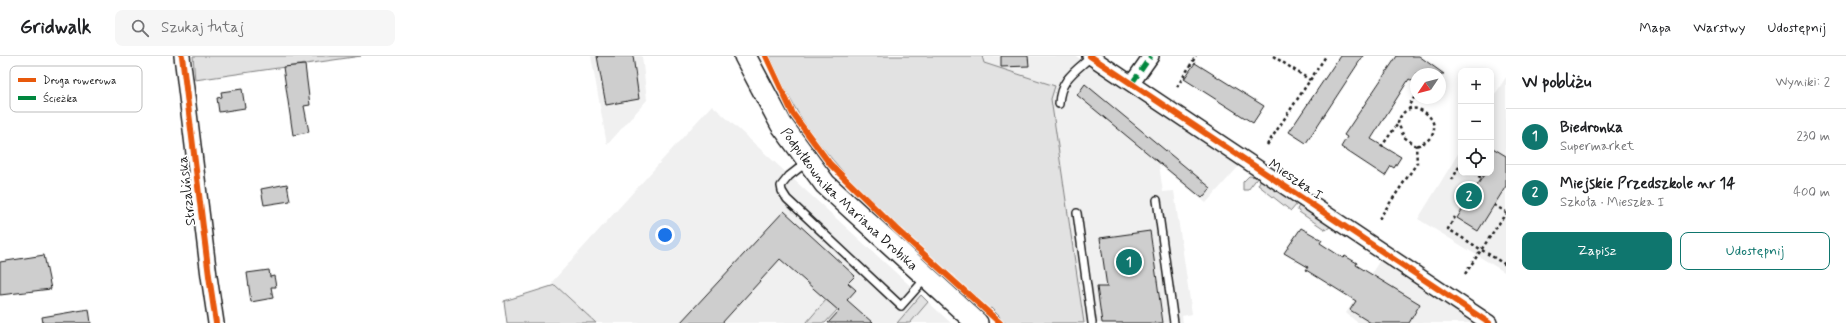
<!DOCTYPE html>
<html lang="pl">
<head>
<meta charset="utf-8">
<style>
  body { margin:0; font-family:Mynerve,sans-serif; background:#f6f6f6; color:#202124 }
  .controls { position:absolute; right:12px; top:12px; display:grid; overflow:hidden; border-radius:8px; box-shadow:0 2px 10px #0003 }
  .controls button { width:36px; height:36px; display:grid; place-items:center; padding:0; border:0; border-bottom:1px solid #e0e0e0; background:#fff; color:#202124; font:20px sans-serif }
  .compass { position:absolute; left:1410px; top:12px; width:36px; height:36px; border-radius:50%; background:#fff; box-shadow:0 2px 10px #0003; rotate:235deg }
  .you { position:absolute; left:665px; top:179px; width:14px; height:14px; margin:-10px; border:3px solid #fff; border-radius:50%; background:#1a73e8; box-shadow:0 0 0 6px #1a73e833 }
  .badge { display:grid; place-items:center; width:26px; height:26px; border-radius:50%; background:#0f766e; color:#fff; font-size:13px; font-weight:700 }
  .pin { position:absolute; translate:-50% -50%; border:2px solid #fff; box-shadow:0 1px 4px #0006 }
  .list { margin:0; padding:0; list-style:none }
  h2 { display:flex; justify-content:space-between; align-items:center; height:52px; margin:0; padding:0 16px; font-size:17px }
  h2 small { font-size:13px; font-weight:400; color:#757577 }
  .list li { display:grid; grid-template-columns:26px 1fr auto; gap:12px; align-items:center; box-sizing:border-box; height:56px; padding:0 16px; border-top:1px solid #e0e0e0 }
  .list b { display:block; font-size:15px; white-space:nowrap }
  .list p { margin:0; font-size:13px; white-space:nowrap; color:#757577 }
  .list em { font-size:13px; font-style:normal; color:#757577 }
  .actions { display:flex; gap:8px; padding:12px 16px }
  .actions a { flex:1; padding:9px 0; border:1px solid #0f766e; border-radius:8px; text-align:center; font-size:14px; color:#0f766e }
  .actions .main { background:#0f766e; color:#fff }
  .icon { flex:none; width:22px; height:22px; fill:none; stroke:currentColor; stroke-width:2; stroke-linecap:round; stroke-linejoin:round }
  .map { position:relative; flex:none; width:1506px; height:267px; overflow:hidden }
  header { display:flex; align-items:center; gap:24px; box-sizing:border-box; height:56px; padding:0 20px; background:#fff; border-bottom:1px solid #e0e0e0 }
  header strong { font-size:19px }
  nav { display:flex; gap:22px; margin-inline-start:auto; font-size:14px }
  .search { width:280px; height:36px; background:#f6f6f6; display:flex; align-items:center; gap:10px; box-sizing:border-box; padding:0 14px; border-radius:8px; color:#757577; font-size:15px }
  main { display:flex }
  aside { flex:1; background:#fff }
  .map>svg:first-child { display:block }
</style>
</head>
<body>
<header>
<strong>Gridwalk</strong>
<div class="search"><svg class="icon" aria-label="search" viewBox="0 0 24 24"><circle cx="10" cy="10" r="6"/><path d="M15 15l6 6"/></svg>Szukaj tutaj</div>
<nav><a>Mapa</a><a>Warstwy</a><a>Udostępnij</a></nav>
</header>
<main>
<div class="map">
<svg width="1506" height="267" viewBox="0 0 1506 267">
  <rect width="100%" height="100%" fill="#fff"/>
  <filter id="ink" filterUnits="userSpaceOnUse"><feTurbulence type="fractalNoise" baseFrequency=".025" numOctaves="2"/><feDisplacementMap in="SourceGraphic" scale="8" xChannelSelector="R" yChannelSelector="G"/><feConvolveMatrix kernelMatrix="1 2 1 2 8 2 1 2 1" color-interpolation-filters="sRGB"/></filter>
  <g filter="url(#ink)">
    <g fill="#f0f0f0">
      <polygon points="591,0 642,0 647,44 607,89"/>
      <polygon points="982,0 1076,0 1239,110 1206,147 1159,108 1163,136 1174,135 1192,258 1182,260 1183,267 1084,267 1051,43 1055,31 984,7"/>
      <polygon points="1506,21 1506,217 1418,163 1461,93 1461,117 1491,117 1491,45"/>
      <polygon points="712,49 928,246 951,267 507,267 504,245 555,229 552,226"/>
      <polygon points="1380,204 1476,267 1358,267 1346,257"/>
    </g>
    <g fill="#e2e2e2" stroke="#7f7f7f">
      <polygon points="193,0 361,0 195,24"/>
      <path d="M 770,0 L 982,0 L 984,7 L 1055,30 L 1051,43 L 1084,267 L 1004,267 L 999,263 L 1000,261 L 991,252 L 989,253 C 926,195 851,136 803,65 C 790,45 780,22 770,0 Z"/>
      <polygon points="804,117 807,118 914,222 914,225 835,152"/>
      <polygon points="1249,120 1258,121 1248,134 1243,134 1243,126"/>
      <polygon points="1261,123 1297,148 1291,155 1258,129"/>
      <polygon points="1300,149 1331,170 1326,174 1299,156 1297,153"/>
      <polygon points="555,229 596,267 507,267 504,245"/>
      <polygon points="921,239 928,246 910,267 897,267"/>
      <polygon points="826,244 838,253 825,267 806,267"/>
    </g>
    <g fill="#cecece" stroke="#1c1c1c">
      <polygon points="597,0 633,0 639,43 606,49"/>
      <polygon points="1001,0 1028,0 1029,10 1001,11"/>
      <polygon points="1340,0 1363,0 1306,87 1289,76"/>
      <polygon points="1397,0 1419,0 1444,18 1416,18 1416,27 1409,23 1371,83 1401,101 1394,112 1391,110 1385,120 1341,91 1347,81 1344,79"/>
      <polygon points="1195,7 1264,50 1253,67 1184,23"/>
      <polygon points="305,9 310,49 304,50 309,76 293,79 283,11"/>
      <polygon points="1085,28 1211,132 1202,142 1077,39"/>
      <polygon points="242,33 245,52 219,56 217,42 222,41 221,36"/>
      <polygon points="1491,91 1506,100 1506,130 1478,175 1457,162 1485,117 1491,117"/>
      <polygon points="287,128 290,145 264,149 261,133"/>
      <polygon points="784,155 855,220 848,227 856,234 847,244 873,267 828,267 839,255 780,203 722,267 680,267"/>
      <polygon points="1301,172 1322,184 1320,187 1343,202 1345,200 1357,207 1356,209 1420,248 1409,267 1371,267 1350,254 1356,245 1306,214 1308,211 1284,197"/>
      <polygon points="1150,175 1163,267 1102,267 1097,231 1107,231 1100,182"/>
      <polygon points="44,199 51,233 0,239 0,206"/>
      <polygon points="269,214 270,221 274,220 276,231 271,231 273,242 251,246 247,217"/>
      <polygon points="89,253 91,267 43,267 42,261"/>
    </g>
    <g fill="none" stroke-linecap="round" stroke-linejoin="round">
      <defs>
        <g id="lane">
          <path d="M 1059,48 C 1060,24 1074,16 1091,1"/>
          <polyline points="807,106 789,120 781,130 782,135 787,143 901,250 925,223"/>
          <polyline points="1157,144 1174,267"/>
          <polyline points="1077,157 1092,267"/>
        </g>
        <g id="street">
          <polyline points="182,0 209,220 216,267"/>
          <polyline points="1090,0 1489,267"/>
          <polyline points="1132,27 1151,0"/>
        </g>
        <g id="secondary">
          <path id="s1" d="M 745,0 L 781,68 L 825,128 L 977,267"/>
        </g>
      </defs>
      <use href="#lane" stroke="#1c1c1c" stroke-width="10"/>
      <use href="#street" stroke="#1c1c1c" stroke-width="18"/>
      <use href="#secondary" stroke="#1c1c1c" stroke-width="24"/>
      <g stroke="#1c1c1c" stroke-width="2.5" stroke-dasharray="3 3" stroke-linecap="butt">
        <polyline points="1273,0 1310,24"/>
        <polyline points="1177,31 1196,0"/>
        <polyline points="1410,54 1409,49 1416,39"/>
        <polyline points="1267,89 1326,0"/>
        <polyline points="1381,91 1397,69"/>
        <polyline points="1473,117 1482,122"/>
        <polyline points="1452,124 1461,107"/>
        <polyline points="1494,149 1506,156"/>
        <polyline points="1455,161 1448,173 1506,209"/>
        <path d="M 1379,163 L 1417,107 L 1416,90 L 1404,81 L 1398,67 C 1409,29 1461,76 1416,90"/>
        <polyline points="1465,218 1506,157"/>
      </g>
      <use href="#lane" stroke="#fff" stroke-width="7"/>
      <use href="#street" stroke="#fff" stroke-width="15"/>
      <use href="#secondary" stroke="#fff" stroke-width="21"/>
      <polyline stroke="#00873e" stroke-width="5" stroke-dasharray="10 5" stroke-linecap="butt" points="1132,27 1151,0"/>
      <defs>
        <g id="cycleway">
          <polyline points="182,0 209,220 216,267"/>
          <polyline points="766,0 793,58 830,108 895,172 1000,267"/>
          <polyline points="1090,0 1489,267"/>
        </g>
      </defs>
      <use href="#cycleway" stroke="#fff" stroke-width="8"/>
      <use href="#cycleway" stroke="#e8590c" stroke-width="6"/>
    </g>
  </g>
  <g text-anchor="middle" stroke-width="3.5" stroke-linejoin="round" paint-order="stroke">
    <g font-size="14" fill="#1c1c1c" stroke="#fff">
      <text transform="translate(1296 123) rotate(34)" y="5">Mieszka I</text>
      <text transform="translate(186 135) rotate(-97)" y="5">Strzalińska</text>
      <text dy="5" stroke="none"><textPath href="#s1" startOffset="179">Podpułkownika Mariana Drobika</textPath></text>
    </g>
  </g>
  <rect x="10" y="10" width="132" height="46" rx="6" fill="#fff" stroke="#bbb" stroke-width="1"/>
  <rect x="18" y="22" width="18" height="4" fill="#e8590c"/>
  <rect x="18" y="40" width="18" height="4" fill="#00873e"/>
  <g font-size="11" fill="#1c1c1c">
    <text x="43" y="28">Droga rowerowa</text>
    <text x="43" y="46">Ścieżka</text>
  </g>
</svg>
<div class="controls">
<button>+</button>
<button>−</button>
<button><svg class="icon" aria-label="locate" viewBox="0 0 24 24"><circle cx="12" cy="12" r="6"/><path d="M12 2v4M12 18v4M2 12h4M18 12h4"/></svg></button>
</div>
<svg class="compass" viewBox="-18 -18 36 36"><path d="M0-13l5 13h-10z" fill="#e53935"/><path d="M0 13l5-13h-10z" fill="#757577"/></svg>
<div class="you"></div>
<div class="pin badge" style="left:1129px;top:206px">1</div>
<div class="pin badge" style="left:1469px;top:140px">2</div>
</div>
<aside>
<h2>W pobliżu<small>Wyniki: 2</small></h2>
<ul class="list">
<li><span class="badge">1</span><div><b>Biedronka</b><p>Supermarket</p></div><em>230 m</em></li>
<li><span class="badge">2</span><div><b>Miejskie Przedszkole nr 14</b><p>Szkoła · Mieszka I</p></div><em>400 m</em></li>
</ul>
<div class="actions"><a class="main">Zapisz</a><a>Udostępnij</a></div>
</aside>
</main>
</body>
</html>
